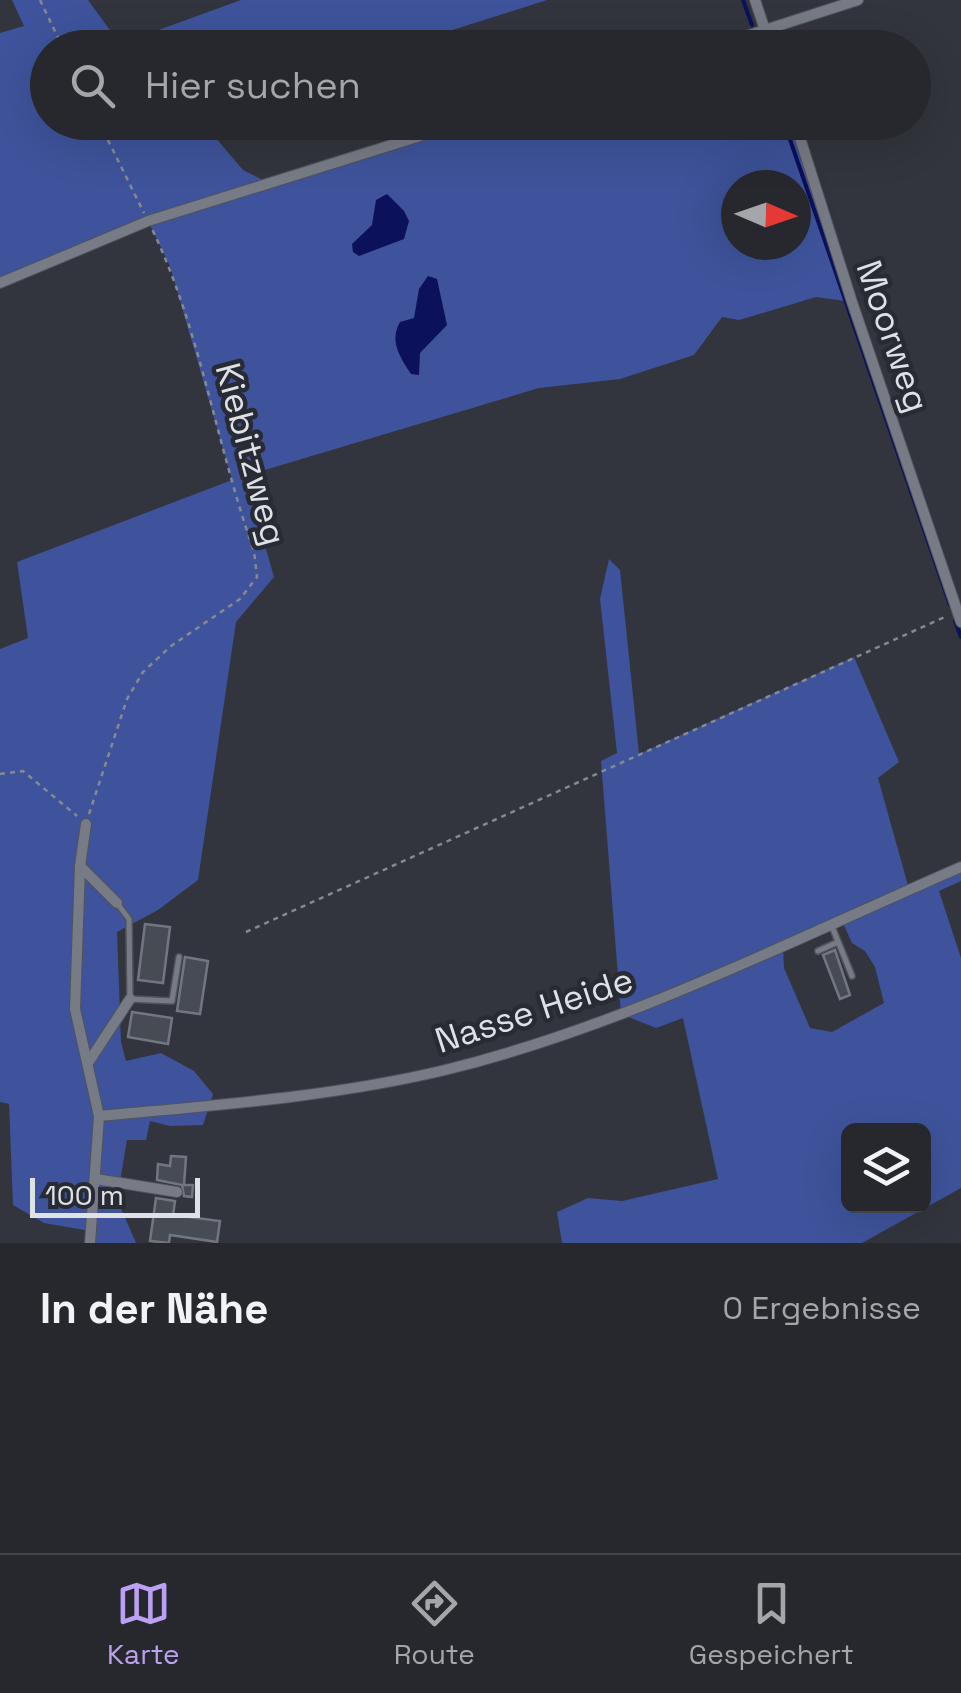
<!DOCTYPE html>
<html lang="de">
<head>
<meta charset="utf-8">
<style>
  body { margin:0; font-family:"Space Grotesk",sans-serif; background:#2e3036; color:#f1f3f6 }
  .controls { position:absolute; right:30px; bottom:30px; display:grid; overflow:hidden; border-radius:15px; box-shadow:0 10px 40px #0002 }
  .controls button { width:90px; height:90px; display:grid; place-items:center; padding:0; border:0; border-bottom:2px solid #42444a; background:#26282e; color:#f1f3f6; font:50px sans-serif }
  .compass { position:absolute; left:721px; top:170px; width:90px; height:90px; border-radius:50%; background:#26282e; box-shadow:0 10px 40px #0002; rotate:92deg }
  .scale { position:absolute; left:30px; bottom:25px; width:170px; box-sizing:border-box; padding-left:10px; border:5px solid #dee1e6; border-top:0; font-size:28px; line-height:35px; white-space:nowrap; color:#dee1e6; -webkit-text-stroke:8px #282b33; paint-order:stroke }
  .list { margin:0; padding:0; list-style:none }
  h2 { display:flex; justify-content:space-between; align-items:center; height:130px; margin:0; padding:0 40px; font-size:42px }
  h2 small { font-size:32px; font-weight:400; color:#a4a6aa }
  .icon { flex:none; width:55px; height:55px; fill:none; stroke:currentColor; stroke-width:2; stroke-linecap:round; stroke-linejoin:round }
  .map { position:relative; flex:none; width:961px; height:1243px; overflow:hidden }
  .search { position:absolute; background:#26282e; box-shadow:0 10px 40px #0002; left:30px; right:30px; top:30px; height:110px; display:flex; align-items:center; gap:25px; box-sizing:border-box; padding:0 35px; border-radius:55px; color:#a4a6aa; font-size:38px }
  .sheet { height:310px; background:#26282e }
  nav { display:flex; justify-content:space-around; align-items:center; box-sizing:border-box; height:140px; border-top:2px solid #42444a; background:#26282e; font-size:28px; color:#a4a6aa }
  nav a { display:grid; justify-items:center; gap:5px }
  nav .on { color:#bca0f2 }
  .map>svg:first-child { display:block }
</style>
</head>
<body>
<div class="map">
<svg width="961" height="1243" viewBox="0 0 961 1243">
  <rect width="100%" height="100%" fill="#32353d"/>
  <g fill="#3e539b" fill-rule="evenodd">
    <path d="M 12,0 L 88,0 L 120,44 L 241,0 L 547,0 L 399,47 L 48,48 L 48,122 L 203,123 L 243,170 L 271,184 L 465,123 L 795,123 L 852,302 L 816,297 L 739,320 L 722,317 L 694,355 L 620,379 L 539,388 L 245,476 L 274,577 L 236,622 L 198,880 L 158,910 L 117,932 L 121,1042 L 126,1061 L 161,1053 L 194,1071 L 213,1094 L 203,1125 L 170,1126 L 150,1121 L 146,1140 L 127,1140 L 117,1199 L 136,1243 L 90,1243 L 90,1231 L 44,1223 L 13,1205 L 9,1104 L 0,1102 L 0,649 L 28,638 L 17,562 L 232,480 L 170,266 L 148,221 L 0,283 L 0,33 L 24,26 ZM 736,185 L 796,185 L 796,245 L 736,245 Z"/>
    <path d="M 609,559 L 620,570 L 639,754 L 854,657 L 899,762 L 878,778 L 909,889 L 961,867 L 961,881 L 939,891 L 961,958 L 961,1188 L 862,1243 L 562,1243 L 557,1212 L 588,1198 L 622,1201 L 718,1179 L 683,1018 L 656,1028 L 621,1014 L 601,761 L 617,753 L 600,599 ZM 841,919 L 852,943 L 865,951 L 875,967 L 884,1003 L 832,1032 L 810,1028 L 784,968 L 783,945 ZM 848,1130 L 924,1130 L 924,1206 L 848,1206 Z"/>
  </g>
  <g fill="#0b115b">
    <polygon points="387,194 404,211 409,221 404,239 359,256 353,252 352,244 372,225 376,200"/>
    <path d="M 428,276 L 437,279 L 447,325 L 420,353 L 419,375 L 411,374 C 400,357 389,341 400,322 L 414,318 L 419,289 Z"/>
  </g>
  <g fill="none" stroke-linecap="round" stroke-linejoin="round">
    <g stroke="#0b115b" stroke-width="4">
      <polyline points="743,0 752,25"/>
      <polyline points="757,42 759,48"/>
      <polyline points="784,122 950,605"/>
      <polyline points="955,621 961,637"/>
    </g>
  </g>
  <g fill="#474b54" stroke="#727680" stroke-width="2.5">
    <polygon points="145,924 170,927 163,983 138,980"/>
    <polygon points="835,950 850,995 840,999 823,955"/>
    <polygon points="185,957 208,961 200,1014 177,1011"/>
    <polygon points="132,1012 172,1018 168,1044 128,1037"/>
    <polygon points="171,1156 186,1157 184,1185 193,1185 192,1197 184,1196 182,1185 157,1180 158,1164 170,1166"/>
    <polygon points="156,1198 175,1201 173,1215 220,1221 217,1242 170,1235 169,1243 150,1241"/>
  </g>
  <g fill="none" stroke-linecap="round" stroke-linejoin="round">
    <defs>
      <g id="lane">
        <polyline points="117,903 129,919 130,999 172,1001 179,957"/>
        <polyline points="831,924 852,976"/>
        <polyline points="818,951 838,942"/>
      </g>
      <g id="street">
        <polyline points="755,0 771,48"/>
        <polyline points="709,48 858,0"/>
        <polyline points="795,122 852,302 961,622"/>
        <polyline points="0,283 148,221 465,122"/>
        <polyline points="86,824 80,866 75,1009 99,1116 90,1243"/>
        <polyline points="80,866 117,903"/>
        <polyline points="88,1063 130,999"/>
        <path d="M 99,1116 C 216,1105 332,1097 445,1070 C 625,1026 792,940 961,867"/>
        <polyline points="96,1179 177,1192"/>
      </g>
    </defs>
    <use href="#lane" stroke="#50535a" stroke-width="8"/>
    <use href="#street" stroke="#50535a" stroke-width="12"/>
    <g stroke="#868990" stroke-width="2.5" stroke-dasharray="5 5" stroke-linecap="butt">
      <polyline points="40,0 63,48"/>
      <polyline points="99,122 144,213"/>
      <polyline points="0,774 23,771 77,816"/>
      <path d="M 89,814 L 127,699 L 143,672 L 171,646 L 240,599 L 257,577 L 254,551 C 216,445 201,331 152,229"/>
      <polyline points="246,932 947,616"/>
    </g>
    <use href="#lane" stroke="#777b85" stroke-width="5"/>
    <use href="#street" stroke="#777b85" stroke-width="10"/>
  </g>
  <g text-anchor="middle" stroke-width="9" stroke-linejoin="round" paint-order="stroke">
    <g font-size="35" fill="#dee1e6" stroke="#282b33">
      <text transform="translate(893 336) rotate(71)" y="12">Moorweg</text>
      <text transform="translate(251 454) rotate(75)" y="12">Kiebitzweg</text>
      <text transform="translate(534 1010) rotate(-18)" y="12">Nasse Heide</text>
    </g>
  </g>
</svg>
<div class="controls">
<button><svg class="icon" aria-label="layers" viewBox="0 0 24 24"><path d="M12 4l9 5-9 5-9-5zM3 14l9 5 9-5"/></svg></button>
</div>
<svg class="compass" viewBox="-18 -18 36 36"><path d="M0-13l5 13h-10z" fill="#e53935"/><path d="M0 13l5-13h-10z" fill="#a4a6aa"/></svg>
<div class="scale">100 m</div>
<div class="search"><svg class="icon" aria-label="search" viewBox="0 0 24 24"><circle cx="10" cy="10" r="6"/><path d="M15 15l6 6"/></svg>Hier suchen</div>
</div>
<section class="sheet">
<h2>In der Nähe<small>0 Ergebnisse</small></h2>
<ul class="list">
</ul>
</section>
<nav>
<a class="on"><svg class="icon" aria-label="map" viewBox="0 0 24 24"><path d="M3 6l6-2 6 2 6-2v14l-6 2-6-2-6 2zM9 4v14M15 6v14"/></svg>Karte</a>
<a><svg class="icon" aria-label="directions" viewBox="0 0 24 24"><path d="M12 3l9 9-9 9-9-9zM9 14v-3h6M13 9l2 2-2 2"/></svg>Route</a>
<a><svg class="icon" aria-label="saved" viewBox="0 0 24 24"><path d="M7 4h10v16l-5-4-5 4z"/></svg>Gespeichert</a>
</nav>
</body>
</html>
